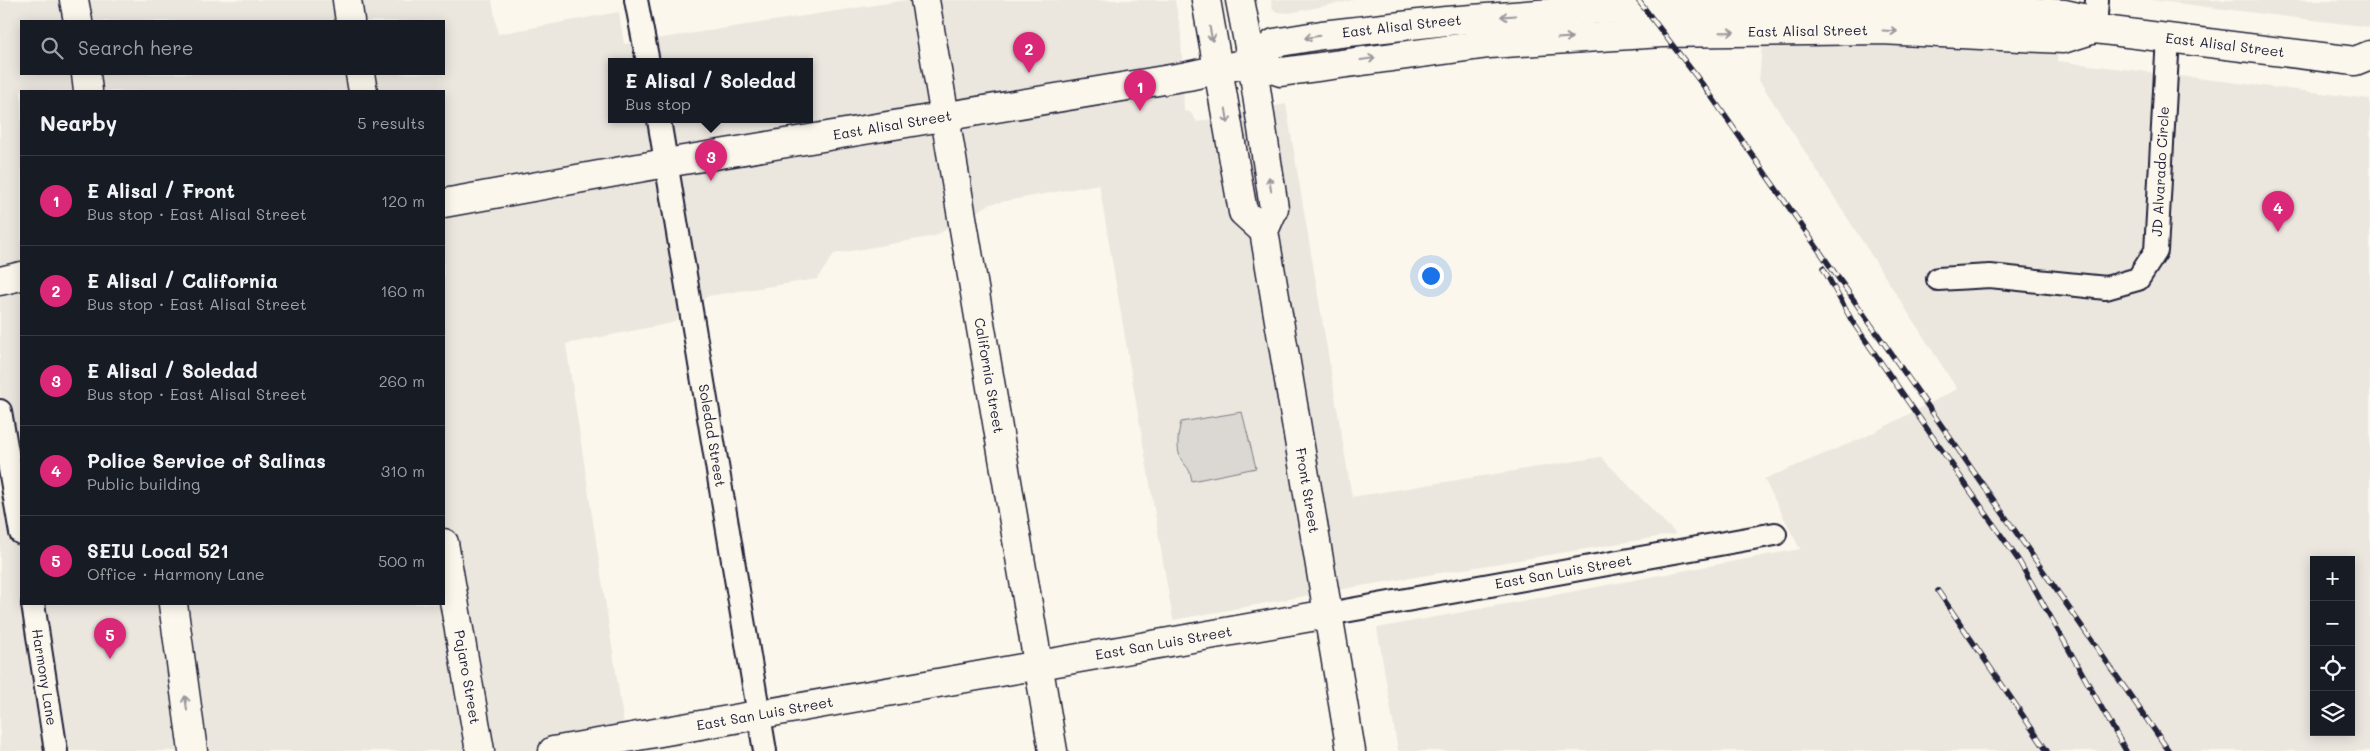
<!DOCTYPE html>
<html lang="en">
<head>
<meta charset="utf-8">
<style>
  body { margin:0; font-family:Mali,sans-serif; background:#242831; color:#f1f3f6 }
  .controls { position:absolute; right:15px; bottom:15px; display:grid; overflow:hidden; border-radius:0px; box-shadow:0 2px 12px #0003 }
  .controls button { width:45px; height:45px; display:grid; place-items:center; padding:0; border:0; border-bottom:1px solid #363941; background:#171b24; color:#f1f3f6; font:25px sans-serif }
  .you { position:absolute; left:1430px; top:275px; width:18px; height:18px; margin:-12px; border:4px solid #fff; border-radius:50%; background:#1a73e8; box-shadow:0 0 0 8px #1a73e833 }
  .badge { display:grid; place-items:center; width:32px; height:32px; border-radius:50%; background:#db2777; color:#fff; font-size:16px; font-weight:700 }
  .pin { position:absolute; translate:-50% -41px; filter:drop-shadow(0 1px 2px #0008) }
  .pin::after { content:''; position:absolute; top:26px; width:18px; height:15px; background:inherit; clip-path:polygon(0 0,100% 0,50% 100%) }
  .popup { position:absolute; left:608px; top:58px; width:205px; height:65px; box-sizing:border-box; display:grid; place-content:center; border-radius:0px; background:#171b24; filter:drop-shadow(0 1px 4px #0005); font-size:16px; white-space:nowrap; color:#9ea1a6 }
  .popup b { font-size:19px; color:#f1f3f6 }
  .popup::after { content:''; position:absolute; left:50%; top:100%; margin-left:-10px; border:10px solid transparent; border-top-color:#171b24 }
  .list { margin:0; padding:0; list-style:none }
  h2 { display:flex; justify-content:space-between; align-items:center; height:65px; margin:0; padding:0 20px; font-size:21px }
  h2 small { font-size:16px; font-weight:400; color:#9ea1a6 }
  .list li { display:grid; grid-template-columns:32px 1fr auto; gap:15px; align-items:center; box-sizing:border-box; height:90px; padding:0 20px; border-top:1px solid #363941 }
  .list b { display:block; font-size:19px; white-space:nowrap }
  .list p { margin:0; font-size:16px; white-space:nowrap; color:#9ea1a6 }
  .list em { font-size:16px; font-style:normal; color:#9ea1a6 }
  .icon { flex:none; width:28px; height:28px; fill:none; stroke:currentColor; stroke-width:2; stroke-linecap:round; stroke-linejoin:round }
  .map { position:relative; flex:none; width:2370px; height:751px; overflow:hidden }
  .search { position:absolute; background:#171b24; box-shadow:0 2px 12px #0003; left:20px; top:20px; width:425px; height:55px; display:flex; align-items:center; gap:12px; box-sizing:border-box; padding:0 18px; border-radius:0px; color:#9ea1a6; font-size:19px }
  .panel { position:absolute; background:#171b24; box-shadow:0 2px 12px #0003; left:20px; top:90px; width:425px; height:515px; border-radius:0px }
  .map>svg:first-child { display:block }
</style>
</head>
<body>
<div class="map">
<svg width="2370" height="751" viewBox="0 0 2370 751">
  <rect width="100%" height="100%" fill="#fbf7ec"/>
  <filter id="ink" filterUnits="userSpaceOnUse"><feTurbulence type="fractalNoise" baseFrequency=".02" numOctaves="2"/><feDisplacementMap in="SourceGraphic" scale="10" xChannelSelector="R" yChannelSelector="G"/><feConvolveMatrix kernelMatrix="1 2 1 2 8 2 1 2 1" color-interpolation-filters="sRGB"/></filter>
  <g filter="url(#ink)">
    <g fill="#ebe7df" fill-rule="evenodd">
      <path d="M 0,0 L 492,0 L 498,34 L 619,12 L 624,44 L 907,0 L 1175,0 L 1181,33 L 1184,111 L 1190,112 L 1197,122 L 1286,104 L 1352,497 L 1601,457 L 1676,534 L 1361,586 L 1173,620 L 1099,184 L 990,204 L 935,236 L 834,254 L 817,279 L 708,296 L 672,323 L 566,344 L 628,751 L 0,751 ZM 21,21 L 444,21 L 444,74 L 21,74 ZM 612,62 L 810,62 L 810,120 L 612,120 ZM 21,91 L 444,91 L 444,604 L 21,604 Z"/>
      <polygon points="1271,0 1354,0 1289,13 1277,12 1272,8"/>
      <path d="M 1766,0 L 2064,0 L 2057,61 L 2370,99 L 2370,751 L 1398,751 L 1377,628 L 1800,549 L 1764,479 L 1865,437 L 1957,389 L 1759,80 ZM 2314,560 L 2351,560 L 2351,732 L 2314,732 Z"/>
      <polygon points="2151,0 2370,0 2370,27"/>
    </g>
    <path fill="#dbd8d3" stroke="#7e7d87" d="M 1242,412 L 1256,468 L 1192,481 C 1189,466 1188,470 1181,459 C 1176,450 1178,432 1181,422 Z"/>
    <g fill="none" stroke-linecap="round" stroke-linejoin="round">
      <defs>
        <g id="street">
          <polyline points="636,0 648,62"/>
          <polyline points="2095,29 2097,0"/>
          <path id="s1" d="M 659,120 L 765,751"/>
          <path id="s2" d="M 1938,279 L 1990,276 L 2106,288 L 2138,279 L 2156,251 L 2168,37"/>
          <polyline points="0,411 21,533"/>
          <path id="s3" d="M 33,604 L 56,751"/>
          <path id="s4" d="M 1328,614 L 1775,534"/>
        </g>
        <g id="secondary">
          <polyline points="74,0 78,21"/>
          <polyline points="347,0 350,21"/>
          <path id="s5" d="M 925,0 L 1053,751"/>
          <polyline points="1206,0 1243,212 1264,231"/>
          <path id="s6" d="M 1240,0 L 1252,62 L 1274,208 L 1264,231 L 1351,751"/>
          <path id="s7" d="M 1252,62 L 1274,43 L 1322,35 L 1446,21 L 1604,9 L 1812,5 L 1991,9 L 2064,14 L 2082,18 L 2095,29"/>
          <polyline points="86,74 88,91"/>
          <polyline points="360,74 363,91"/>
          <path id="s8" d="M 444,203 L 666,163 L 1188,76 L 1252,62 L 1281,72 L 1489,44 L 1662,33 L 1881,30 L 2063,39 L 2095,29 L 2355,61 L 2370,55"/>
          <polyline points="0,281 21,276"/>
          <path id="s9" d="M 444,543 L 480,751"/>
          <polyline points="173,604 193,751"/>
          <path id="s10" d="M 553,751 L 1328,614"/>
        </g>
      </defs>
      <use href="#street" stroke="#22223b" stroke-width="26"/>
      <use href="#secondary" stroke="#22223b" stroke-width="31"/>
      <use href="#street" stroke="#fbf7ec" stroke-width="22"/>
      <use href="#secondary" stroke="#fbf7ec" stroke-width="28"/>
      <defs>
        <g id="rail">
          <polyline points="1638,0 1709,93 2169,751"/>
          <polyline points="1823,268 1852,321 2019,561 2126,751"/>
          <polyline points="1938,591 2047,751"/>
        </g>
      </defs>
      <use href="#rail" stroke="#22223b" stroke-width="5.5"/>
      <use href="#rail" stroke="#fbf7ec" stroke-width="4" stroke-dasharray="11" stroke-linecap="butt"/>
    </g>
    <defs><path id="oneway-shaft" d="M-6 0H5M1.5-3L5.5 0L1.5 3" fill="none" stroke-width="1.6" stroke-linecap="round" stroke-linejoin="round" transform="scale(1.25)"/></defs>
    <g stroke="#99979c">
      <use href="#oneway-shaft" transform="translate(1508 16) rotate(176)"/>
      <use href="#oneway-shaft" transform="translate(1890 31) rotate(3)"/>
      <use href="#oneway-shaft" transform="translate(1727 32) rotate(-1)"/>
      <use href="#oneway-shaft" transform="translate(1211 34) rotate(79)"/>
      <use href="#oneway-shaft" transform="translate(1312 37) rotate(171)"/>
      <use href="#oneway-shaft" transform="translate(1565 38) rotate(-4)"/>
      <use href="#oneway-shaft" transform="translate(1368 59) rotate(-8)"/>
      <use href="#oneway-shaft" transform="translate(1227 116) rotate(81)"/>
      <use href="#oneway-shaft" transform="translate(1270 184) rotate(-99)"/>
      <use href="#oneway-shaft" transform="translate(186 703) rotate(-98)"/>
    </g>
  </g>
  <g text-anchor="middle" stroke-width="4" stroke-linejoin="round" paint-order="stroke">
    <g font-size="14" fill="#22223b" stroke="#fbf7ec">
      <text dy="5" stroke="none"><textPath href="#s7" startOffset="158">East Alisal Street</textPath></text>
      <text dy="5" stroke="none"><textPath href="#s8" startOffset="1380">East Alisal Street</textPath></text>
      <text dy="5" stroke="none"><textPath href="#s8" startOffset="1800">East Alisal Street</textPath></text>
      <text dy="5" stroke="none"><textPath href="#s8" startOffset="455">East Alisal Street</textPath></text>
      <text dy="5" stroke="none"><textPath href="#s2" startOffset="315">JD Alvarado Circle</textPath></text>
      <text dy="5" stroke="none"><textPath href="#s5" startOffset="381">California Street</textPath></text>
      <text dy="5" stroke="none"><textPath href="#s1" startOffset="320">Soledad Street</textPath></text>
      <text dy="5" stroke="none"><textPath href="#s6" startOffset="499">Front Street</textPath></text>
      <text dy="5" stroke="none"><textPath href="#s4" startOffset="239">East San Luis Street</textPath></text>
      <text dy="5" stroke="none"><textPath href="#s10" startOffset="620">East San Luis Street</textPath></text>
      <text dy="5" stroke="none"><textPath href="#s3" startOffset="74">Harmony Lane</textPath></text>
      <text dy="5" stroke="none"><textPath href="#s9" startOffset="136">Pajaro Street</textPath></text>
      <text dy="5" stroke="none"><textPath href="#s10" startOffset="215">East San Luis Street</textPath></text>
    </g>
  </g>
</svg>
<div class="controls">
<button>+</button>
<button>−</button>
<button><svg class="icon" aria-label="locate" viewBox="0 0 24 24"><circle cx="12" cy="12" r="6"/><path d="M12 2v4M12 18v4M2 12h4M18 12h4"/></svg></button>
<button><svg class="icon" aria-label="layers" viewBox="0 0 24 24"><path d="M12 4l9 5-9 5-9-5zM3 14l9 5 9-5"/></svg></button>
</div>
<div class="you"></div>
<div class="pin badge" style="left:1140px;top:111px">1</div>
<div class="pin badge" style="left:1029px;top:73px">2</div>
<div class="pin badge" style="left:711px;top:181px">3</div>
<div class="popup"><b>E Alisal / Soledad</b>Bus stop</div>
<div class="pin badge" style="left:2278px;top:232px">4</div>
<div class="pin badge" style="left:110px;top:659px">5</div>
<div class="search"><svg class="icon" aria-label="search" viewBox="0 0 24 24"><circle cx="10" cy="10" r="6"/><path d="M15 15l6 6"/></svg>Search here</div>
<section class="panel">
<h2>Nearby<small>5 results</small></h2>
<ul class="list">
<li><span class="badge">1</span><div><b>E Alisal / Front</b><p>Bus stop · East Alisal Street</p></div><em>120 m</em></li>
<li><span class="badge">2</span><div><b>E Alisal / California</b><p>Bus stop · East Alisal Street</p></div><em>160 m</em></li>
<li><span class="badge">3</span><div><b>E Alisal / Soledad</b><p>Bus stop · East Alisal Street</p></div><em>260 m</em></li>
<li><span class="badge">4</span><div><b>Police Service of Salinas</b><p>Public building</p></div><em>310 m</em></li>
<li><span class="badge">5</span><div><b>SEIU Local 521</b><p>Office · Harmony Lane</p></div><em>500 m</em></li>
</ul>
</section>
</div>
</body>
</html>
